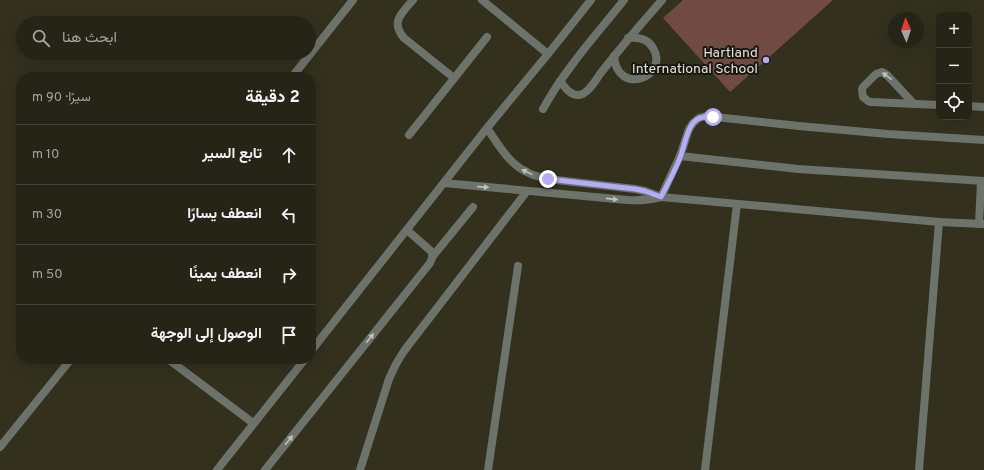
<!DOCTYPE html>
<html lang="ar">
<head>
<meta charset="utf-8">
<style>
  body { margin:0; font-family:Overpass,Vazirmatn,sans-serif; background:#2e2c1f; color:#f1f3f6; direction:rtl }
  .controls { position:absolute; right:12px; top:12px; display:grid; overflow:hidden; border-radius:8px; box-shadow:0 4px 16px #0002 }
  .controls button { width:36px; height:36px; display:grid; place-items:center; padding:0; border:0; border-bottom:1px solid #424135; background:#262416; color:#f1f3f6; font:20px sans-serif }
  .compass { position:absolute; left:888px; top:12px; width:36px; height:36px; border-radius:50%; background:#262416; box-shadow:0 4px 16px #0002; rotate:358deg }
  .stop { position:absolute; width:12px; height:12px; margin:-9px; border:3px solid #b4acf9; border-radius:50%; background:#fff }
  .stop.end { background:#b4acf9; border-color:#fff; box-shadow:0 1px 4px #0008 }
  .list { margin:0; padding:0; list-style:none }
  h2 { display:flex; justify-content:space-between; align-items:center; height:52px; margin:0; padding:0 16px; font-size:17px }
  h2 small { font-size:13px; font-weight:400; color:#a4a4a1 }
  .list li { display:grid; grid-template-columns:26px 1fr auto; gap:12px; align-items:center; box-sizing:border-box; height:60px; padding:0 16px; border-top:1px solid #424135 }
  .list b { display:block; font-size:15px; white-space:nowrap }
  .list em { font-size:13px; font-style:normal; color:#a4a4a1 }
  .icon { flex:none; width:22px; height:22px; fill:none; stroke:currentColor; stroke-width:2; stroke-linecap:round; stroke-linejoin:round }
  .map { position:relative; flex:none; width:984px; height:470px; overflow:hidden; direction:ltr }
  .search { position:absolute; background:#262416; box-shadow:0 4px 16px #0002; left:16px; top:16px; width:300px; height:44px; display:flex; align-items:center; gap:10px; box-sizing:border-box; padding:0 14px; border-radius:22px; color:#a4a4a1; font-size:15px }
  .panel { position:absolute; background:#262416; box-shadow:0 4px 16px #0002; left:16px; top:72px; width:300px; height:292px; border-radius:16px; direction:rtl }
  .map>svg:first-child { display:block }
</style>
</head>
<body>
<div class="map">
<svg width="984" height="470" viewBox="0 0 984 470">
  <rect width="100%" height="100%" fill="#33301e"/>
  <polygon fill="#714b43" points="683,0 833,0 730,92 663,18"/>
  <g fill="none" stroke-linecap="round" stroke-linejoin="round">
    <g stroke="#6d736b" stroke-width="8">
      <path d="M 413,0 C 402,13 390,22 404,38 L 454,78"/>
      <polyline points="482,0 548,54"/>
      <path d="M 614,56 C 617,97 670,77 653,48 C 648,39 638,37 628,38"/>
      <polyline points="292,77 353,0"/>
      <path d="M 560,81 C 565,87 570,96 579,95 C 588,94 595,81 600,74 C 620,48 641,24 662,0"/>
      <polyline points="914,104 887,75 882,72 876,74 863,87 862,90 863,97 868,101 871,102 939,105"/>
      <polyline points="969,106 984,107"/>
      <path d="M 543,109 C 565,69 596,35 624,0"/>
      <polyline points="409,135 487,37"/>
      <polyline points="680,156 798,169 984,181"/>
      <polyline points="661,197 680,156 689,129 693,123 699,118 706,116 799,126 888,134 984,140"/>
      <polyline points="979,224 981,181"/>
      <polyline points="433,256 473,207"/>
      <polyline points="168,359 253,423"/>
      <polyline points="0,447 71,359"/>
      <path d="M 265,470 L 430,263 C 432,259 433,256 432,252 L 407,230"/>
      <polyline points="360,470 389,379 396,364 404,351 527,191"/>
    </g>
    <g stroke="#6d736b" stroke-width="8">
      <path d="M 487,128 C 498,144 509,164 527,172 C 533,176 540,177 548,179 L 635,189 L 645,191 L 661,197 L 939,222 L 984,224"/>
      <path d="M 444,183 L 627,200 C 638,201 649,200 661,197"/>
      <polyline points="311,351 487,128 548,54 591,0"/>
      <polyline points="217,470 305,359"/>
      <polyline points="488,470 518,266"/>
      <polyline points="705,470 737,204"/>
      <polyline points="919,470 939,222"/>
    </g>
  </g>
  <defs><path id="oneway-solid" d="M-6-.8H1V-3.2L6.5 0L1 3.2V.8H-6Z"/></defs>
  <g fill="#c0c1b7">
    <use href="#oneway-solid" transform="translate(887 76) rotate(-144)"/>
    <use href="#oneway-solid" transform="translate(527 172) rotate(-154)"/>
    <use href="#oneway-solid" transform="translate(483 187) rotate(5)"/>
    <use href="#oneway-solid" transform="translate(612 199) rotate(6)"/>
    <use href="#oneway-solid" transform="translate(370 338) rotate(-51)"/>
    <use href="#oneway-solid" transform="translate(289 440) rotate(-51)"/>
  </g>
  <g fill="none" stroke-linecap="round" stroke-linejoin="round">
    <path stroke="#b4acf9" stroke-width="5" d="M 548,179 L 635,189 L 645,191 L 661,197 C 668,183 676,169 681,155 C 684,146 687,130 693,123 C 698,117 706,116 713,117"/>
  </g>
  <circle fill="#b4acf9" stroke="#191810" stroke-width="1.5" cx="766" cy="60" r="4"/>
  <g text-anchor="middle" stroke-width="4" stroke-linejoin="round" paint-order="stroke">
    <g font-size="14" fill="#e3e2d7" stroke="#191810" text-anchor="end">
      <text x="758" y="57">Hartland<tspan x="758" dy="16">International School</tspan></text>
    </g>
  </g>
</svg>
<div class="controls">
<button>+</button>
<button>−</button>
<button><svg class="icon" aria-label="locate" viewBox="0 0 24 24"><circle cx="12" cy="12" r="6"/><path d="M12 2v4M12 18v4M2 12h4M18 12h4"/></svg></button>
</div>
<svg class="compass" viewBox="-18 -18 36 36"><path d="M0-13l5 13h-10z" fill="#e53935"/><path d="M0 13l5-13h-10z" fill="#a4a4a1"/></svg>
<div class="stop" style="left:713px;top:117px"></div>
<div class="stop end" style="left:548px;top:179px"></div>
<div class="search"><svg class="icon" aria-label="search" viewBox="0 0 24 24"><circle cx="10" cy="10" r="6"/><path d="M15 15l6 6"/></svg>ابحث هنا</div>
<section class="panel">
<h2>2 دقيقة<small>سيرًا · 90 m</small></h2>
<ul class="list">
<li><svg class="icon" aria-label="ahead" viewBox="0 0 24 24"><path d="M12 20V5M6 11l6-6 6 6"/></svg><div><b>تابع السير</b></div><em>10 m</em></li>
<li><svg class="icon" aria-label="left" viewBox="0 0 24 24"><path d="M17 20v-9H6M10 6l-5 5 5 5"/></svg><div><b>انعطف يسارًا</b></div><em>30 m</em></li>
<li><svg class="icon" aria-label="right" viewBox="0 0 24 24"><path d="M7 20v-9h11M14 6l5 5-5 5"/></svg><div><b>انعطف يمينًا</b></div><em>50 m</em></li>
<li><svg class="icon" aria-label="arrive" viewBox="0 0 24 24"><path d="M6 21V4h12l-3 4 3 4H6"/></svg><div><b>الوصول إلى الوجهة</b></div></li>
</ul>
</section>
</div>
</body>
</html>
